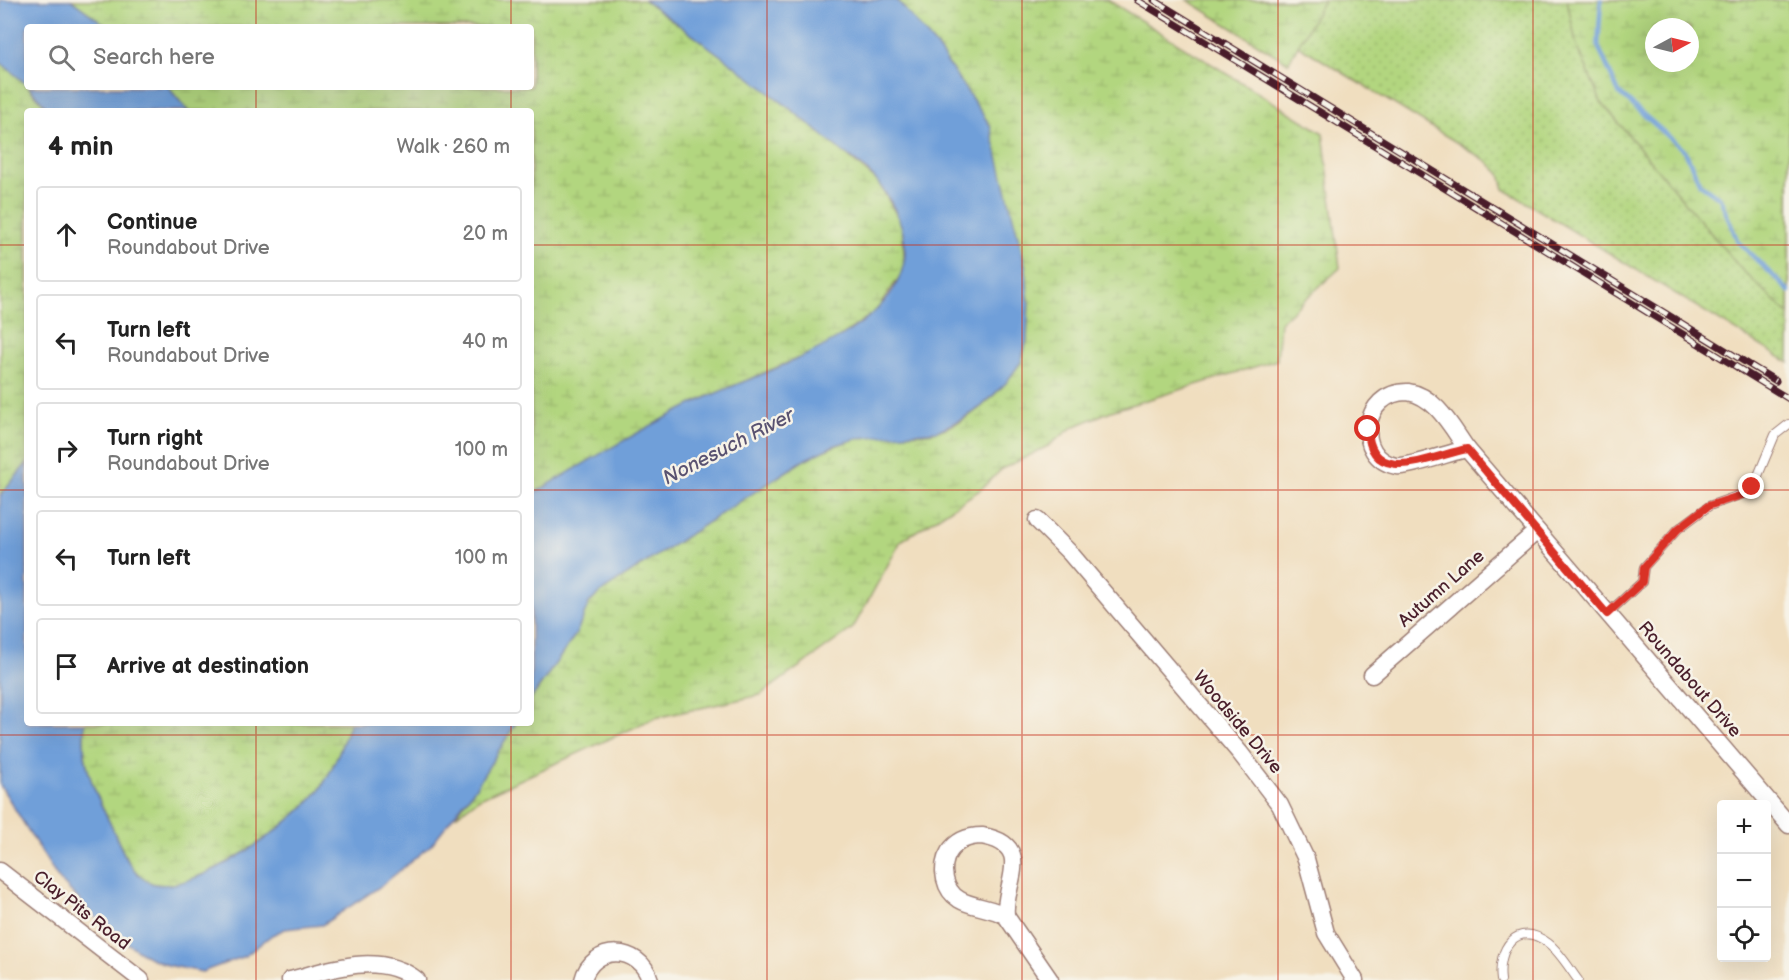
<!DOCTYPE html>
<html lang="en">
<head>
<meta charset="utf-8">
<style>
  body { margin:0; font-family:"Balsamiq Sans",sans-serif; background:#f2f2f2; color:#222 }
  .controls { position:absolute; right:18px; bottom:18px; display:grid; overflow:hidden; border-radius:6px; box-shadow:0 6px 24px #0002 }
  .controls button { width:54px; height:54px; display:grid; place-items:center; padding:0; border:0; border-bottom:2px solid #e0e0e0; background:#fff; color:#222; font:30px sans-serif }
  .compass { position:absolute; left:1645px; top:18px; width:54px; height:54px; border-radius:50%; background:#fff; box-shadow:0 6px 24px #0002; rotate:83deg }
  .stop { position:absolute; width:18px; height:18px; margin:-14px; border:4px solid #d93025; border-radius:50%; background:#fff }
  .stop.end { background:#d93025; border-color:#fff; box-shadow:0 2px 6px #0008 }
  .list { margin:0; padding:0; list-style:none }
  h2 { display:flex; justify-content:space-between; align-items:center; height:78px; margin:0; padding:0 24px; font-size:26px }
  h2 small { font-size:20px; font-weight:400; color:#767676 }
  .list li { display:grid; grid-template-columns:39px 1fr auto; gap:18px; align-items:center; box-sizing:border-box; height:96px; margin:0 12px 12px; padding:0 12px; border:2px solid #e0e0e0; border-radius:6px }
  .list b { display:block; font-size:22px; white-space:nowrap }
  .list p { margin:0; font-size:20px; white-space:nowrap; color:#767676 }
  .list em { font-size:20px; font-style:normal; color:#767676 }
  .icon { flex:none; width:33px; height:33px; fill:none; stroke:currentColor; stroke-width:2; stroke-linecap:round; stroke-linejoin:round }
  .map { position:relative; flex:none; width:1789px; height:980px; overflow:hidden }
  .search { position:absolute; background:#fff; box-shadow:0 6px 24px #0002; left:24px; top:24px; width:510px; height:66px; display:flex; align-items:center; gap:15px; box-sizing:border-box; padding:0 21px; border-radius:6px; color:#767676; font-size:22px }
  .panel { position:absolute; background:#fff; box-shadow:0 6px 24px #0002; left:24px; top:108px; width:510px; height:618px; border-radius:6px }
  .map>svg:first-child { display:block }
</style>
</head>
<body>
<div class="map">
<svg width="1789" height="980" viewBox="0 0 1789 980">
  <defs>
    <pattern id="green-dots" width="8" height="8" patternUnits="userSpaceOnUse" patternTransform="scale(1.5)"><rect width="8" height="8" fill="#b2d67f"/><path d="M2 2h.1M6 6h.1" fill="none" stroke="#9bb76e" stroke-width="1.8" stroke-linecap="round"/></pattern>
    <pattern id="wetland-marsh" width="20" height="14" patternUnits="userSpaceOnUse" patternTransform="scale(1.5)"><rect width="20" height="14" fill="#b2d67f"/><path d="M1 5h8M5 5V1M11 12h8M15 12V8" fill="none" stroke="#9bb76e"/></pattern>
  </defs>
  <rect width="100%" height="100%" fill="#f7f3e8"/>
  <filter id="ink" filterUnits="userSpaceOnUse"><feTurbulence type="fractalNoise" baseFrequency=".0167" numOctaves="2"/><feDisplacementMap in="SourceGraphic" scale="12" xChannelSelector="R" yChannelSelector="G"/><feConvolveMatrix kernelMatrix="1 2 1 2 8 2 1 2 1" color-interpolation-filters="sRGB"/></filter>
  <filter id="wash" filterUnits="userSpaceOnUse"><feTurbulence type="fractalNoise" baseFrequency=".008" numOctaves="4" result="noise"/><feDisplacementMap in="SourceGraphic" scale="24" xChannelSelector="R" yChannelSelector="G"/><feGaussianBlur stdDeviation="1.35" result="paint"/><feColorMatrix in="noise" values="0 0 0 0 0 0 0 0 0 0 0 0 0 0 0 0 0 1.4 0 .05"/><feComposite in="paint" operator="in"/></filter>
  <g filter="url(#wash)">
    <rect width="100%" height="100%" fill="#f0debf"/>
    <path fill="url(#green-dots)" stroke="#7e7a55" stroke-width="1.5" fill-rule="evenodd" d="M 1224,0 L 1789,0 L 1789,363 L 1504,189 L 1500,174 L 1487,161 ZM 1654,27 L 1690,27 L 1690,63 L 1654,63 Z"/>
    <g fill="url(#wetland-marsh)" stroke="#7e7a55" stroke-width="1.5" fill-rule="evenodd">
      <polygon points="71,0 644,0 775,95 878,182 902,225 905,269 876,311 825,347 700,400 531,495 531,111 188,111 168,87 531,87 531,27 108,27"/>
      <path d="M 897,0 L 1108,0 L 1323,133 L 1340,268 L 1280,322 L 1277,360 L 1111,411 L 1073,427 L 1048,446 L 1002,469 L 980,490 L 901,541 L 853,628 L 760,695 L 655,718 L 478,799 L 456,816 L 516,723 L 531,723 L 531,699 L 576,634 L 589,603 L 605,589 L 804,460 C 829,448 853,437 882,434 C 899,432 920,436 937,431 C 972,421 1001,391 1021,362 L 990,125 L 936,46 Z"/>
      <polygon points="1187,0 1324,0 1288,63"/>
      <path d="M 1567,0 L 1789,0 L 1789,315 L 1740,268 L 1601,102 L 1576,43 ZM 1654,27 L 1690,27 L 1690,63 L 1654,63 Z"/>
      <polygon points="0,62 18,76 50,111 27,111 27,463 0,496"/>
      <path d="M 85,723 L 350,723 C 343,743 334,768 322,786 C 301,819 189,901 149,882 C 127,871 119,841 108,819 C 92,787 80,758 85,723 Z"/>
    </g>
    <g fill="#709fd9" stroke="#5d5f82" stroke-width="1.5">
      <polygon points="0,0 71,0 108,27 27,27 27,85 0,62"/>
      <path d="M 644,0 L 897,0 L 936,46 L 990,125 L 1026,268 L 1029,303 L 1027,341 L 1021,362 L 1006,383 L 981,407 L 964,418 L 937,431 L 859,438 L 833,446 L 804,460 L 605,589 L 589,603 L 576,634 L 531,699 L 531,495 C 586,462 643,428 701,400 C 786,360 974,313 879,184 C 867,167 844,154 828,140 C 769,90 707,45 644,0 Z"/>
      <polygon points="29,87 168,87 188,111 50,111"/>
      <path d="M 27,463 L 27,723 L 85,723 C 80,758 92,787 108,819 C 119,841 127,871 149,882 C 189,901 301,819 322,786 C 334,768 343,743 350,723 L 516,723 L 476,787 L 431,845 L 381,886 L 322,925 L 285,929 L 272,935 L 245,956 L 202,972 L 167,965 L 148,957 L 110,932 L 57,877 L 0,785 L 0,496 Z"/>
    </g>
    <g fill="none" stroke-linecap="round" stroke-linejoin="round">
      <polyline stroke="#709fd9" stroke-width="4.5" points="1601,0 1598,46 1619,93 1685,151 1700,184 1720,198 1738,242 1789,291"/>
    </g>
  </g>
  <g filter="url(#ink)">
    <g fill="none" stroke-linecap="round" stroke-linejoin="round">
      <defs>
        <g id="service">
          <polyline points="1607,614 1642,582 1644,567 1678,529 1709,506 1748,492 1757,478 1775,435 1789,424"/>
          <path d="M 1501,980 C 1497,950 1516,919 1548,943 C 1560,952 1569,968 1578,980"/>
        </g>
        <g id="minor">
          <path d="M 1408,392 C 1436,396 1452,428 1467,449 C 1451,452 1407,468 1396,466 C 1354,458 1361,391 1408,392 Z"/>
          <polyline points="1467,449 1789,825"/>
          <polyline points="1037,520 1070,553 1240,753 1280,805 1306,859 1326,933 1355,980"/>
          <polyline points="1372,675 1537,531"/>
          <path d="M 982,836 C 1037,845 1002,887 1006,916 C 985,903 952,910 945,879 C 943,870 944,860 949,852 C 957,840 969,836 982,836 Z"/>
          <polyline points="0,871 141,980"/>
          <polyline points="1006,916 1050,980"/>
          <path d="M 290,980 C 332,969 379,951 417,980"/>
          <path d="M 583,980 C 592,944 640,945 650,980"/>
        </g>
      </defs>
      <use href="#service" stroke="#9d7e75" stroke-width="10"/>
      <use href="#minor" stroke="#9d7e75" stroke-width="19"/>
      <use href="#service" stroke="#fff" stroke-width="8"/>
      <use href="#minor" stroke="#fff" stroke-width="16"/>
      <defs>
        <g id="rail">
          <polyline points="1137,0 1789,399"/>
          <polyline points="1154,0 1776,381"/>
        </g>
      </defs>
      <use href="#rail" stroke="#4a1f2b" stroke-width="7"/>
      <use href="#rail" stroke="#f7f3e8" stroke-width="4.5" stroke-dasharray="14" stroke-linecap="butt"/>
    </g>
  </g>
  <g fill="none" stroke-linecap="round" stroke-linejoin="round" filter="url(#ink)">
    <path stroke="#d93025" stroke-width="8" d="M 1368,429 C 1370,489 1434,455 1467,449 L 1607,614 L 1642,582 L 1644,567 L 1678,529 L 1708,506 L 1745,494 L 1752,487"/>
  </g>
  <path fill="none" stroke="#c8321e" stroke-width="1.5" stroke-opacity="0.55" d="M 256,0 L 256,27M 511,0 L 511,27M 767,0 L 767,980M 1022,0 L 1022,980M 1278,0 L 1278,980M 1533,0 L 1533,980M 256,87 L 256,111M 511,87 L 511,111M 0,245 L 27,245M 531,245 L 1789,245M 0,490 L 27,490M 531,490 L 1789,490M 256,723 L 256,980M 511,723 L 511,980M 0,735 L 1789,735"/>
  <g text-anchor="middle" stroke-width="5" stroke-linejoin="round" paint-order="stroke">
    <g font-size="18" fill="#4a1f2b" stroke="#f7f3e8">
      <text transform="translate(1441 588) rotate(-41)" y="6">Autumn Lane</text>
      <text transform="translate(1690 679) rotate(49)" y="6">Roundabout Drive</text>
      <text transform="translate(1238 722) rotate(50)" y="6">Woodside Drive</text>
      <text transform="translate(82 910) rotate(38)" y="6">Clay Pits Road</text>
    </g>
    <g font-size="20" font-style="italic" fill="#595271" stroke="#f7f3e8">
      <text transform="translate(728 446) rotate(-27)" y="7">Nonesuch River</text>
    </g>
  </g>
</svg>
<div class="controls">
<button>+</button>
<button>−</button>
<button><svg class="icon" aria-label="locate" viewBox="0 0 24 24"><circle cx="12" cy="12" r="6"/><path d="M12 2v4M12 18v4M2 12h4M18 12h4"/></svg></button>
</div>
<svg class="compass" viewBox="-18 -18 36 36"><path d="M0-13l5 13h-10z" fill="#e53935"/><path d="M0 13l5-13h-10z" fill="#767676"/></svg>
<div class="stop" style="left:1368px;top:429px"></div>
<div class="stop end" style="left:1752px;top:487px"></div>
<div class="search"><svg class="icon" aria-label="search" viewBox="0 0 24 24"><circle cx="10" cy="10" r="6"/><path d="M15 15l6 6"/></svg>Search here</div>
<section class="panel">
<h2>4 min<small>Walk · 260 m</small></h2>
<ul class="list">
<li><svg class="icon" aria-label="ahead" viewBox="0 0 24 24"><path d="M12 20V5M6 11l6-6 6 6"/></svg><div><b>Continue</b><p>Roundabout Drive</p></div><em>20 m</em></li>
<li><svg class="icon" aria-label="left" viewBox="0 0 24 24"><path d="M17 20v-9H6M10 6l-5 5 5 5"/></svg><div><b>Turn left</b><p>Roundabout Drive</p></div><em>40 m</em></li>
<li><svg class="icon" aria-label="right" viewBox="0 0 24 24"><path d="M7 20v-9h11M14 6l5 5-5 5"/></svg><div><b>Turn right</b><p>Roundabout Drive</p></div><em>100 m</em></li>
<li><svg class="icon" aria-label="left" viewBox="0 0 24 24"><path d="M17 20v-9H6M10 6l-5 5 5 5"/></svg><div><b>Turn left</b></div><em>100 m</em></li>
<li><svg class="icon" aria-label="arrive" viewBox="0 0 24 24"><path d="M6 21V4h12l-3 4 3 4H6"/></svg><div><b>Arrive at destination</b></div></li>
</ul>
</section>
</div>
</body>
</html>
